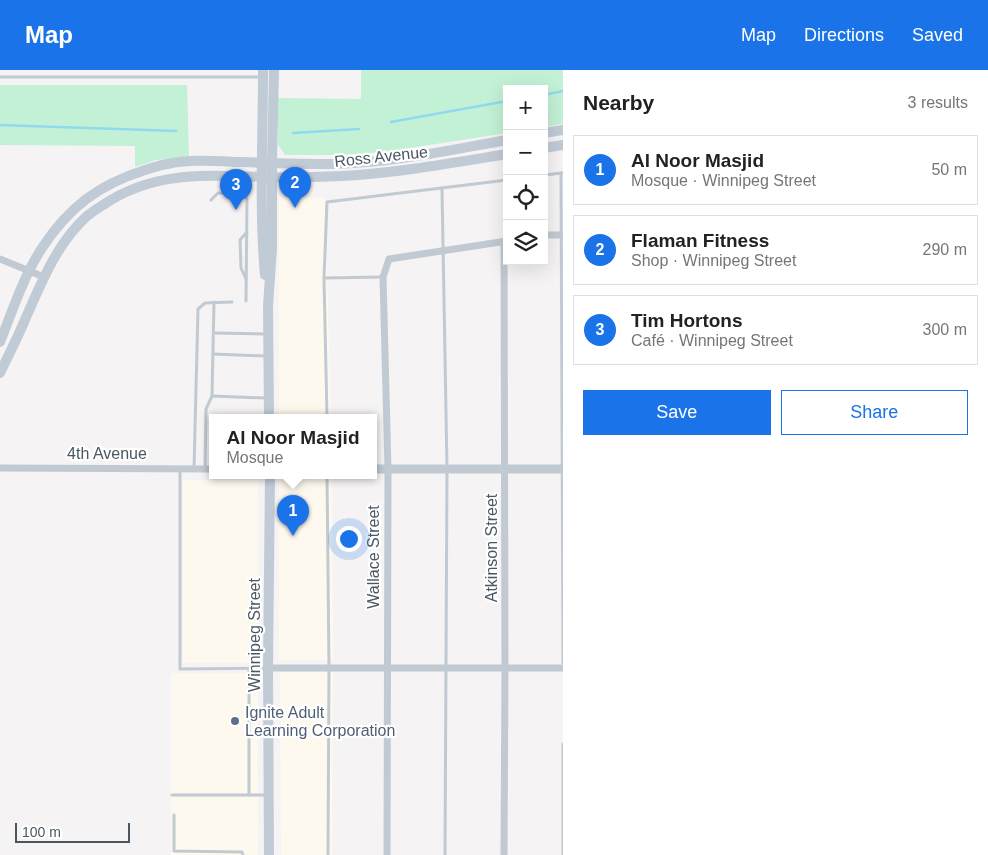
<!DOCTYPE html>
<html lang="en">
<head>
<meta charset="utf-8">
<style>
  body { margin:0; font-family:Helvetica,sans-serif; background:#f6f6f6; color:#222 }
  .controls { position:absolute; right:15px; top:15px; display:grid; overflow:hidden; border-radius:0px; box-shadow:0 5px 20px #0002 }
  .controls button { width:45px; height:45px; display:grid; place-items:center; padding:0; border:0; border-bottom:1px solid #e0e0e0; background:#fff; color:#222; font:25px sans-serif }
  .scale { position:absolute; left:15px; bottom:12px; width:115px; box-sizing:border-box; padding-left:5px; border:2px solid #4a5661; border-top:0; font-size:14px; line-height:18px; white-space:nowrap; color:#4a5661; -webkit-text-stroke:4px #fff; paint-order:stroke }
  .you { position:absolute; left:348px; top:468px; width:18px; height:18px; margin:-12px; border:4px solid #fff; border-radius:50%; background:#1a73e8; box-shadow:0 0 0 8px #1a73e833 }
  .badge { display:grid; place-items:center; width:32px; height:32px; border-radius:50%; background:#1a73e8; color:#fff; font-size:16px; font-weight:700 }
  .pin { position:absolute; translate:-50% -41px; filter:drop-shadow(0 1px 2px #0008) }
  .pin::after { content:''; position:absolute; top:26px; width:18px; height:15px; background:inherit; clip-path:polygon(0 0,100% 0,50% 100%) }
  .popup { position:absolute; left:209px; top:344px; width:168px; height:65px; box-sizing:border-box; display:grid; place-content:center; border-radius:0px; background:#fff; filter:drop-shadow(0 1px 4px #0005); font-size:16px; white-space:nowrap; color:#767676 }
  .popup b { font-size:19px; color:#222 }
  .popup::after { content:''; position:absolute; left:50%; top:100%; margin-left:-10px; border:10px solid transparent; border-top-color:#fff }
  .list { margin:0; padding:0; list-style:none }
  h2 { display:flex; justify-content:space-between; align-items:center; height:65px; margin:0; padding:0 20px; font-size:21px }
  h2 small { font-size:16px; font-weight:400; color:#767676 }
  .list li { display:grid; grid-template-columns:32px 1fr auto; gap:15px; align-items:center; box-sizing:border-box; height:70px; margin:0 10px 10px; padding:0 10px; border:1px solid #e0e0e0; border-radius:0px }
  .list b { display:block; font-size:19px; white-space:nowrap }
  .list p { margin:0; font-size:16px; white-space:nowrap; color:#767676 }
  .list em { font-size:16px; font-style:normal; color:#767676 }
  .actions { display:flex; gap:10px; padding:15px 20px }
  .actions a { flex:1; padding:11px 0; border:1px solid #1a73e8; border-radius:0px; text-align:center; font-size:18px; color:#1a73e8 }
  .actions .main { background:#1a73e8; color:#fff }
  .icon { flex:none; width:28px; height:28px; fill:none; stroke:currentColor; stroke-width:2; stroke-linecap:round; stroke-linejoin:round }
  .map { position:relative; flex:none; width:563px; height:785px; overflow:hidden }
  header { display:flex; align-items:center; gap:30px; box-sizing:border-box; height:70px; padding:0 25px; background:#1a73e8; color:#fff }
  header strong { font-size:24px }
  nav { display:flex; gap:28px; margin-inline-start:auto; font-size:18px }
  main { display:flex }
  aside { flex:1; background:#fff }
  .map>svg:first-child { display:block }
</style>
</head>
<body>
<header>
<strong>Map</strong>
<nav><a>Map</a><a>Directions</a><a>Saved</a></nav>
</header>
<main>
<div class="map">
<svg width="563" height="785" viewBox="0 0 563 785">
  <rect width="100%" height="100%" fill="#f5f3f3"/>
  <g fill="#fdf9ef">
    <polygon points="279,127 325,128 331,347 279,347"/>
    <polygon points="279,405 332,405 333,590 279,590"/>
    <polygon points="183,410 255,410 258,411 259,593 183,593"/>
    <polygon points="280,602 333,602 332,785 281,785"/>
    <polygon points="171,603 254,603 254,609 258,609 258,785 171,785"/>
  </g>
  <g fill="#c3f1d5">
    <polygon points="361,0 563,0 563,54 544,57 544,19 507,19 507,63 384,82 342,85 285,85 278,75 278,28 361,29"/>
    <polygon points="0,15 187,15 189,86 156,90 135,97 135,76 0,75"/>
  </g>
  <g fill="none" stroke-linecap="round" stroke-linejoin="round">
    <g stroke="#90daee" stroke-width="2.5">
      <polyline points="544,25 563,21"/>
      <polyline points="391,52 507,31"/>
      <polyline points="0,55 176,61"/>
      <polyline points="293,63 359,59"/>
    </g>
    <g stroke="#c1cad2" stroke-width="3">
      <polyline points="0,7 262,7"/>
      <polyline points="561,103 563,593"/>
      <polyline points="544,105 562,103"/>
      <polyline points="442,118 447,399 445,785"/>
      <polyline points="211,130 218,123 239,123 244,124 247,129 246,231"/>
      <polyline points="324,208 383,207"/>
      <polyline points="246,209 241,198 240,170 247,162"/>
      <polyline points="214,263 265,264"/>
      <polyline points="213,284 265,286"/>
      <polyline points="212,326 214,232"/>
      <polyline points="327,347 324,208 327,132 507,110"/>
      <polyline points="180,399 180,599 267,598"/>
      <polyline points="194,399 198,239 205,233 232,232"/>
      <polyline points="205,399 206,339 212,326 266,328"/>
      <polyline points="327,405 329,598 328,785"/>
      <polyline points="249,598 249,725 266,725"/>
      <polyline points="172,725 249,725"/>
      <polyline points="174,745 174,781 242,782 243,785"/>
      <polyline points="563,785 563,674"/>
    </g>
    <g stroke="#c1cad2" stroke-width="7">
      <polyline points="544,165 563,165"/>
      <polyline points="504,172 505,598 504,785"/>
      <polyline points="0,189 44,207"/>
      <polyline points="0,398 213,399"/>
      <polyline points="268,598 563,598"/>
      <polyline points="387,785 388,399 383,207 389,189 507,171"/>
    </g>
    <polyline stroke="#c1cad2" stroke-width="9" points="373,399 563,399"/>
    <g stroke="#c1cbd6" stroke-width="10">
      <path d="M 263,0 C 263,67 259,139 265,205"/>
      <polyline points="544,63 563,60"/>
      <polyline points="544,78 563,75"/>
      <path d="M 0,272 C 12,242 24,205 42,178 C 69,137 98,115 145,100 C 152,98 160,95 167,94 C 189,89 216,91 239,92 C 271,93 302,94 334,94 C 392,93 450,80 507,70"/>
      <path d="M 0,303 C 8,286 17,269 24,252 C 41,214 56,174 87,146 C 92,142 98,138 103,135 C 156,99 210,106 271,107 C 294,108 319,107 342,106 C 397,103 452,93 507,84"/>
      <polyline points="269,347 268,236 272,178 272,93 274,0"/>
      <polyline points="269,785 268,598 270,405"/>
    </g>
  </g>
  <circle fill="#5c6f8a" stroke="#fff" stroke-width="2" cx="235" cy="651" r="5"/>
  <g text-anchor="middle" stroke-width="4.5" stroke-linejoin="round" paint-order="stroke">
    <g font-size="16" fill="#4a5661" stroke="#fff">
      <text transform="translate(381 86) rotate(-6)" y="6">Ross Avenue</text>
      <text x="107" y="389">4th Avenue</text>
      <text transform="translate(491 478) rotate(-90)" y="6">Atkinson Street</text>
      <text transform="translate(373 487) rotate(-90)" y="6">Wallace Street</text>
      <text transform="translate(254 565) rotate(-90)" y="6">Winnipeg Street</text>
    </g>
    <g font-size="16" fill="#4e5e75" stroke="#fff" text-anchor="start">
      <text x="245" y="648">Ignite Adult<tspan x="245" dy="18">Learning Corporation</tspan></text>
    </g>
  </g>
</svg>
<div class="controls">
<button>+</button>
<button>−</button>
<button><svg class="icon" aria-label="locate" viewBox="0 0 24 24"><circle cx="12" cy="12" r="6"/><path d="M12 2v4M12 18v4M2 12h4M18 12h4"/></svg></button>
<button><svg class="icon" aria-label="layers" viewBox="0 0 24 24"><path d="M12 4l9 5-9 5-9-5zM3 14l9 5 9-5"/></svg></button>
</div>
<div class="scale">100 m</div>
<div class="you"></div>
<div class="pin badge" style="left:293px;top:466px">1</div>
<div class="popup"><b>Al Noor Masjid</b>Mosque</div>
<div class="pin badge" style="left:295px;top:138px">2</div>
<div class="pin badge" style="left:236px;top:140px">3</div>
</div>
<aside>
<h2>Nearby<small>3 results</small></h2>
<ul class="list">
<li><span class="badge">1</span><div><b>Al Noor Masjid</b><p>Mosque · Winnipeg Street</p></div><em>50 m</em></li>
<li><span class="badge">2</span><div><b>Flaman Fitness</b><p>Shop · Winnipeg Street</p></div><em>290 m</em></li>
<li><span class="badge">3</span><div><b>Tim Hortons</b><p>Café · Winnipeg Street</p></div><em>300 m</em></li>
</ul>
<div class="actions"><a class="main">Save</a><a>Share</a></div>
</aside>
</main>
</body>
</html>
